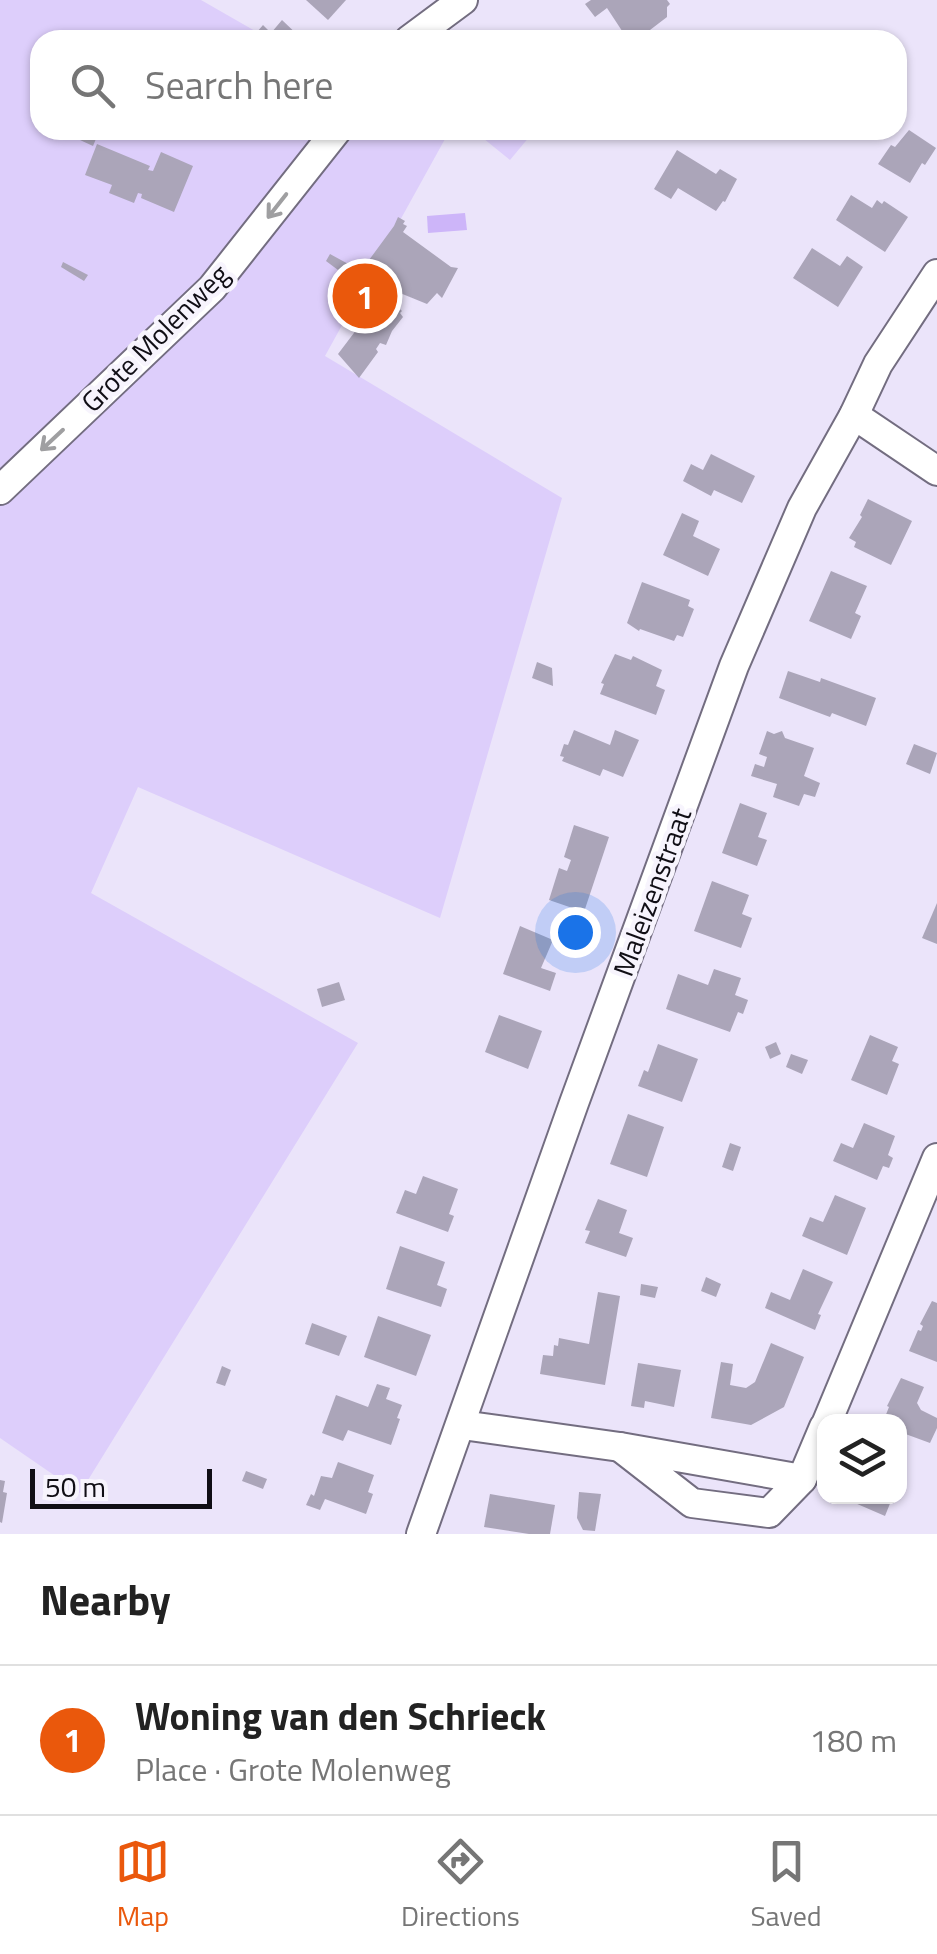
<!DOCTYPE html>
<html lang="en">
<head>
<meta charset="utf-8">
<style>
  body { margin:0; font-family:"Titillium Web",sans-serif; background:#f6f6f6; color:#222 }
  .controls { position:absolute; right:30px; bottom:30px; display:grid; overflow:hidden; border-radius:20px; box-shadow:0 2px 8px #0004 }
  .controls button { width:90px; height:90px; display:grid; place-items:center; padding:0; border:0; border-bottom:2px solid #e0e0e0; background:#fff; color:#222; font:50px sans-serif }
  .scale { position:absolute; left:30px; bottom:25px; width:182px; box-sizing:border-box; padding-left:10px; border:5px solid #100e15; border-top:0; font-size:28px; line-height:35px; white-space:nowrap; color:#100e15; -webkit-text-stroke:8px #f7f4fd; paint-order:stroke }
  .you { position:absolute; left:575px; top:932px; width:35px; height:35px; margin:-25px; border:8px solid #fff; border-radius:50%; background:#1a73e8; box-shadow:0 0 0 15px #1a73e833 }
  .badge { display:grid; place-items:center; width:65px; height:65px; border-radius:50%; background:#ea580c; color:#fff; font-size:32px; font-weight:700 }
  .pin { position:absolute; translate:-50% -50%; border:5px solid #fff; box-shadow:0 2px 10px #0006 }
  .list { margin:0; padding:0; list-style:none }
  h2 { display:flex; justify-content:space-between; align-items:center; height:130px; margin:0; padding:0 40px; font-size:42px }
  h2 small { font-size:32px; font-weight:400; color:#767676 }
  .list li { display:grid; grid-template-columns:65px 1fr auto; gap:30px; align-items:center; box-sizing:border-box; height:150px; padding:0 40px; border-top:2px solid #e0e0e0 }
  .list b { display:block; font-size:38px; white-space:nowrap }
  .list p { margin:0; font-size:32px; white-space:nowrap; color:#767676 }
  .list em { font-size:32px; font-style:normal; color:#767676 }
  .icon { flex:none; width:55px; height:55px; fill:none; stroke:currentColor; stroke-width:2; stroke-linecap:round; stroke-linejoin:round }
  .map { position:relative; flex:none; width:937px; height:1534px; overflow:hidden }
  .search { position:absolute; background:#fff; box-shadow:0 2px 8px #0004; left:30px; right:30px; top:30px; height:110px; display:flex; align-items:center; gap:25px; box-sizing:border-box; padding:0 35px; border-radius:30px; color:#767676; font-size:38px }
  .sheet { height:280px; background:#fff }
  nav { display:flex; justify-content:space-around; align-items:center; box-sizing:border-box; height:140px; border-top:2px solid #e0e0e0; background:#fff; font-size:28px; color:#767676 }
  nav a { display:grid; justify-items:center; gap:5px }
  nav .on { color:#ea580c }
  .map>svg:first-child { display:block }
</style>
</head>
<body>
<div class="map">
<svg width="937" height="1534" viewBox="0 0 937 1534">
  <rect width="100%" height="100%" fill="#ebe4fa"/>
  <g fill="#ddcefb">
    <polygon points="0,0 201,0 271,40 40,40 40,130 429,130 445,139 325,356 562,498 440,918 138,787 91,893 358,1043 80,1493 0,1438"/>
    <polygon points="473,130 535,130 510,160"/>
  </g>
  <polygon fill="#cdb5f9" points="465,213 467,230 428,233 427,216"/>
  <g fill="#aba5b9">
    <polygon points="306,0 346,0 328,20"/>
    <polygon points="591,0 667,0 670,4 667,7 667,17 650,30 653,34 645,40 628,40 607,8 595,17 585,4"/>
    <polygon points="282,20 303,40 250,40 263,25 271,33"/>
    <polygon points="84,130 98,134 93,146 80,140"/>
    <polygon points="909,130 936,148 925,165 922,163 910,183 878,164 891,145 895,147"/>
    <polygon points="97,144 150,166 148,170 153,171 161,152 193,166 174,212 141,198 142,194 138,193 134,203 109,193 112,185 85,175"/>
    <polygon points="677,150 716,174 720,169 737,179 725,202 723,201 716,211 678,188 671,199 654,189"/>
    <polygon points="851,195 872,208 877,200 882,204 884,201 908,217 885,252 836,220"/>
    <polygon points="398,217 405,221 403,224 407,226 403,232 451,267 458,268 442,298 437,293 427,304 400,293 393,303 402,311 400,313 403,317 392,331 386,345 380,343 376,349 378,352 359,378 338,354 360,325 328,301 346,276 326,261 330,254 361,271 394,226"/>
    <polygon points="812,248 840,266 847,256 863,267 838,307 793,278"/>
    <polygon points="63,262 88,275 84,281 61,267"/>
    <polygon points="711,454 755,476 742,503 714,490 711,496 683,481 691,464 703,470"/>
    <polygon points="868,499 912,521 891,565 854,547 856,542 849,538 862,517 860,515"/>
    <polygon points="682,513 699,521 693,536 720,549 708,576 663,555"/>
    <polygon points="831,571 867,586 855,613 861,616 851,639 809,621"/>
    <polygon points="642,582 690,600 688,606 694,609 683,637 677,635 674,641 640,629 639,631 627,623"/>
    <polygon points="615,654 631,660 633,656 662,670 656,686 665,690 656,715 600,694 604,684 601,683"/>
    <polygon points="537,662 552,668 553,686 532,678"/>
    <polygon points="788,671 820,682 821,678 876,698 866,726 832,713 830,717 779,698"/>
    <polygon points="574,730 610,745 615,730 639,740 623,777 603,769 600,776 562,761 564,757 560,756 564,744 568,745"/>
    <polygon points="767,731 774,734 782,731 785,738 814,748 804,776 820,783 815,797 804,794 799,806 773,797 777,784 751,776 755,764 764,767 767,757 759,754"/>
    <polygon points="914,744 937,753 930,774 906,764"/>
    <polygon points="740,803 767,813 758,837 767,840 757,866 722,853"/>
    <polygon points="574,825 609,837 584,912 549,900 559,868 567,871 571,860 564,857"/>
    <polygon points="712,881 749,895 742,914 752,918 741,948 694,931"/>
    <polygon points="937,903 937,944 922,938"/>
    <polygon points="520,926 553,940 541,968 556,973 550,991 503,974"/>
    <polygon points="714,969 741,978 735,995 748,1000 743,1014 738,1012 730,1032 666,1009 678,974 708,985"/>
    <polygon points="339,982 345,1000 322,1007 317,989"/>
    <polygon points="499,1015 542,1031 528,1069 485,1052"/>
    <polygon points="870,1035 898,1047 892,1061 899,1064 887,1095 851,1080"/>
    <polygon points="776,1042 781,1054 770,1059 765,1047"/>
    <polygon points="658,1044 698,1059 682,1102 638,1086 644,1070 648,1072"/>
    <polygon points="791,1054 808,1060 802,1074 786,1067"/>
    <polygon points="628,1114 664,1127 647,1177 610,1164"/>
    <polygon points="864,1123 895,1136 888,1155 893,1158 889,1168 883,1166 877,1180 833,1161 841,1143 853,1148"/>
    <polygon points="730,1143 741,1147 733,1171 722,1167"/>
    <polygon points="423,1176 458,1189 449,1214 454,1216 448,1232 396,1213 405,1190 416,1194"/>
    <polygon points="835,1195 866,1208 847,1255 802,1236 810,1217 823,1222"/>
    <polygon points="598,1199 627,1210 619,1233 633,1238 626,1257 585,1243 590,1231 585,1230"/>
    <polygon points="400,1246 445,1262 437,1285 447,1289 441,1307 386,1289"/>
    <polygon points="803,1269 833,1282 818,1314 821,1315 815,1330 765,1308 771,1292 790,1300"/>
    <polygon points="706,1277 721,1284 716,1297 701,1291"/>
    <polygon points="641,1284 658,1287 655,1298 640,1295"/>
    <polygon points="598,1292 620,1296 605,1385 540,1374 543,1355 553,1356 554,1345 558,1346 559,1338 589,1344"/>
    <polygon points="932,1301 937,1303 937,1362 909,1351 918,1330 921,1331 923,1326 920,1324"/>
    <polygon points="378,1316 431,1335 416,1376 364,1357"/>
    <polygon points="312,1323 347,1336 339,1356 305,1344"/>
    <polygon points="771,1343 804,1357 784,1407 751,1425 711,1418 721,1362 733,1364 730,1385 746,1388 755,1382"/>
    <polygon points="638,1363 681,1370 674,1407 645,1401 644,1408 631,1406"/>
    <polygon points="222,1366 231,1370 225,1386 216,1383"/>
    <polygon points="901,1378 924,1387 917,1403 921,1410 937,1418 937,1428 930,1443 900,1432 900,1422 883,1422 889,1407 887,1406"/>
    <polygon points="377,1384 390,1388 386,1399 402,1405 397,1418 400,1419 391,1445 348,1430 343,1441 322,1433 336,1395 368,1407"/>
    <polygon points="338,1462 374,1475 368,1492 373,1494 366,1514 325,1499 320,1510 306,1505 311,1494 314,1496 321,1476 332,1478"/>
    <polygon points="246,1471 267,1479 263,1489 242,1481"/>
    <polygon points="0,1480 5,1481 3,1492 7,1493 2,1523 0,1522"/>
    <polygon points="579,1492 601,1494 595,1531 583,1530 577,1518"/>
    <polygon points="490,1494 555,1505 550,1534 529,1534 484,1527"/>
    <polygon points="850,1496 893,1496 885,1516 848,1500"/>
  </g>
  <g fill="none" stroke-linecap="round" stroke-linejoin="round">
    <defs>
      <g id="minor">
        <polyline points="409,40 463,0"/>
        <polyline points="854,415 937,471"/>
        <polyline points="0,490 212,288 337,130"/>
        <polyline points="827,1422 937,1158"/>
        <polyline points="462,1425 620,1447"/>
        <polygon points="620,1447 802,1479 769,1513 692,1503"/>
        <polyline points="802,1479 824,1427"/>
        <polyline points="421,1534 574,1103 734,666 802,508 854,415 878,364 937,274"/>
      </g>
    </defs>
    <use href="#minor" stroke="#736d80" stroke-width="32"/>
    <use href="#minor" stroke="#fff" stroke-width="28"/>
  </g>
  <defs><path id="oneway-shaft" d="M-6 0H5M1.5-3L5.5 0L1.5 3" fill="none" stroke-width="1.6" stroke-linecap="round" stroke-linejoin="round" transform="scale(2.5)"/></defs>
  <g stroke="#9f9fa1">
    <use href="#oneway-shaft" transform="translate(277 206) rotate(128)"/>
    <use href="#oneway-shaft" transform="translate(52 440) rotate(137)"/>
  </g>
  <g text-anchor="middle" stroke-width="9" stroke-linejoin="round" paint-order="stroke">
    <g font-size="28" fill="#100e15" stroke="#f7f4fd">
      <text transform="translate(155 338) rotate(-45)" y="10">Grote Molenweg</text>
      <text transform="translate(652 892) rotate(-70)" y="10">Maleizenstraat</text>
    </g>
  </g>
</svg>
<div class="controls">
<button><svg class="icon" aria-label="layers" viewBox="0 0 24 24"><path d="M12 4l9 5-9 5-9-5zM3 14l9 5 9-5"/></svg></button>
</div>
<div class="scale">50 m</div>
<div class="you"></div>
<div class="pin badge" style="left:365px;top:296px">1</div>
<div class="search"><svg class="icon" aria-label="search" viewBox="0 0 24 24"><circle cx="10" cy="10" r="6"/><path d="M15 15l6 6"/></svg>Search here</div>
</div>
<section class="sheet">
<h2>Nearby<small></small></h2>
<ul class="list">
<li><span class="badge">1</span><div><b>Woning van den Schrieck</b><p>Place · Grote Molenweg</p></div><em>180 m</em></li>
</ul>
</section>
<nav>
<a class="on"><svg class="icon" aria-label="map" viewBox="0 0 24 24"><path d="M3 6l6-2 6 2 6-2v14l-6 2-6-2-6 2zM9 4v14M15 6v14"/></svg>Map</a>
<a><svg class="icon" aria-label="directions" viewBox="0 0 24 24"><path d="M12 3l9 9-9 9-9-9zM9 14v-3h6M13 9l2 2-2 2"/></svg>Directions</a>
<a><svg class="icon" aria-label="saved" viewBox="0 0 24 24"><path d="M7 4h10v16l-5-4-5 4z"/></svg>Saved</a>
</nav>
</body>
</html>
